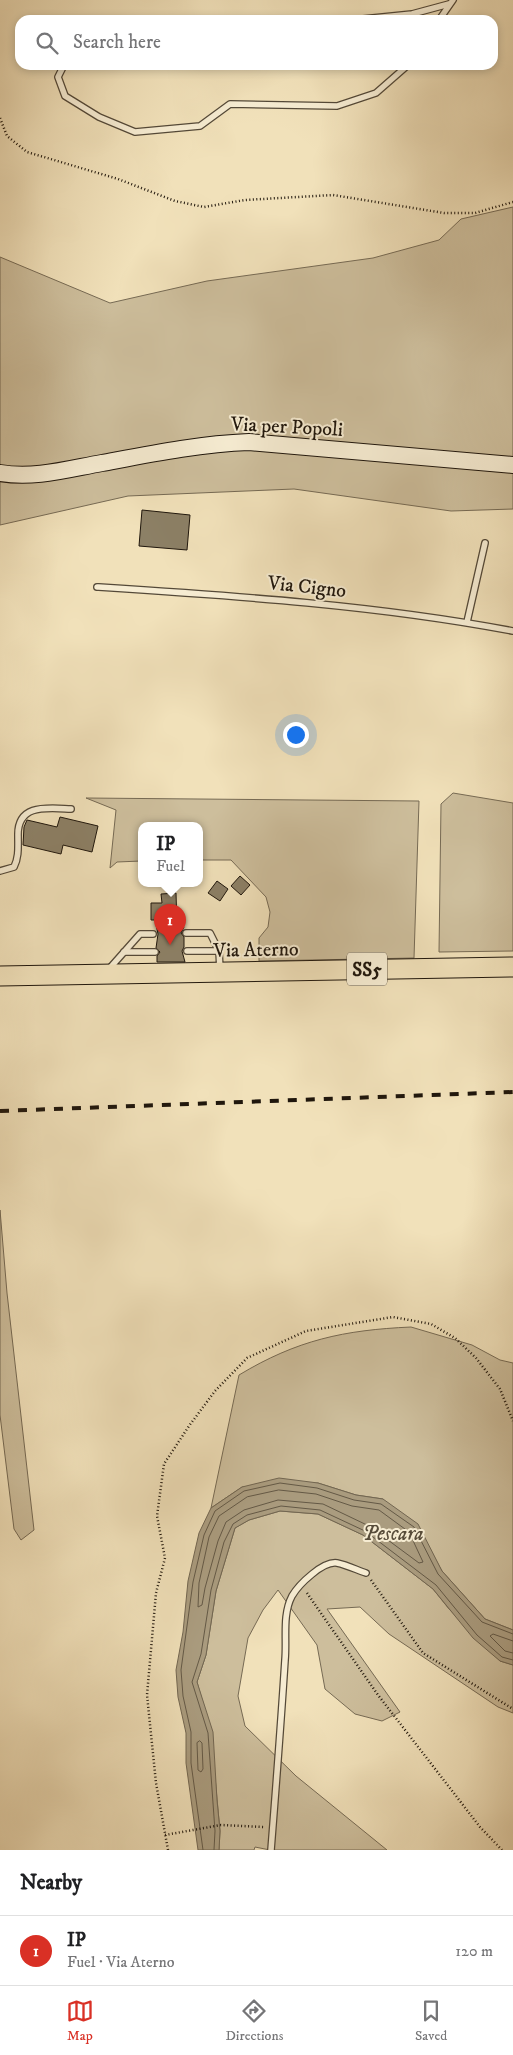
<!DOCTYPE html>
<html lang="en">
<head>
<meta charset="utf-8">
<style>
  body { margin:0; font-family:"IM FELL DW Pica",serif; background:#f2f2f2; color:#202124 }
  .you { position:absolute; left:295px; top:734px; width:18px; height:18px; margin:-12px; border:4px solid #fff; border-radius:50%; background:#1a73e8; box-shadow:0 0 0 8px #1a73e833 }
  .badge { display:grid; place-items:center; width:32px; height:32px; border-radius:50%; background:#d93025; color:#fff; font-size:16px; font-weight:700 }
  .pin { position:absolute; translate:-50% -41px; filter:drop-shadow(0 1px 2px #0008) }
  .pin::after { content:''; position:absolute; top:26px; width:18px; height:15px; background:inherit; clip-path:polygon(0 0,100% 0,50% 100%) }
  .popup { position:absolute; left:138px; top:822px; width:65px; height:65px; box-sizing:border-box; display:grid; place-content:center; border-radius:10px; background:#fff; filter:drop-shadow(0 1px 4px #0005); font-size:16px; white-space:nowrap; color:#757577 }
  .popup b { font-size:19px; color:#202124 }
  .popup::after { content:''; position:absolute; left:50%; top:100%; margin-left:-10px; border:10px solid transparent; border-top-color:#fff }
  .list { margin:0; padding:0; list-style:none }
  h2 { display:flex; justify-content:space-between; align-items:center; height:65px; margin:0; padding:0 20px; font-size:21px }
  h2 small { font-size:16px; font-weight:400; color:#757577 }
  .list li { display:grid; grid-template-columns:32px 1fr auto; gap:15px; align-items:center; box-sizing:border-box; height:70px; padding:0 20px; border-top:1px solid #e0e0e0 }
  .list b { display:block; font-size:19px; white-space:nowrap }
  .list p { margin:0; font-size:16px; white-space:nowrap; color:#757577 }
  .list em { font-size:16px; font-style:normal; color:#757577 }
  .icon { flex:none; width:28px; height:28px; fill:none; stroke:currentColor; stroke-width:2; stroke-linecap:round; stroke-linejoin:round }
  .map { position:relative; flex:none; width:513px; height:1850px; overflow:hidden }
  .search { position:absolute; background:#fff; box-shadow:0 2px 8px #0003; left:15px; right:15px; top:15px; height:55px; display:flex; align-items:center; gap:12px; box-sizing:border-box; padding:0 18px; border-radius:15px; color:#757577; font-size:19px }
  .sheet { height:135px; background:#fff }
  nav { display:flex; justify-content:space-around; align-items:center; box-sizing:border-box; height:70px; border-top:1px solid #e0e0e0; background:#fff; font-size:14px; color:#757577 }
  nav a { display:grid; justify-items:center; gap:2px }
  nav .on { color:#d93025 }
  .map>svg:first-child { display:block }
</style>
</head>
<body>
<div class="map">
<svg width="513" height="1850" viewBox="0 0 513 1850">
  <rect width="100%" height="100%" fill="#f1e1ba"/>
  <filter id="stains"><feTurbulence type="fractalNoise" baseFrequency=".004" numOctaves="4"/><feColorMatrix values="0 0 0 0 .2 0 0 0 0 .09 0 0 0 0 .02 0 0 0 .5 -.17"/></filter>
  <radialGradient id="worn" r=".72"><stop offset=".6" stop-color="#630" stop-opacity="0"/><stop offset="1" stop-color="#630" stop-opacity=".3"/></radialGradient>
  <g fill="#cdbe9c" stroke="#766a54">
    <path d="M 513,207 L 513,458 L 249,435 C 199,437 150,447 102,456 C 69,462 34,471 0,466 L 0,257 L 110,303 L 207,281 L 373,258 L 439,240 L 461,219 Z"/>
    <polygon points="249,449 513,472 513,509 451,511 294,489 128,496 0,525 0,480 142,463 217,451"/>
    <polygon points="453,793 513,803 513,951 439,952 441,804"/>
    <polygon points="86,798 419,801 414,958 259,961 259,938 268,927 270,912 266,897 231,860 199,860 199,826 141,826 141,861 117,862 110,868 116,810"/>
    <polygon points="0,1210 7,1293 34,1530 21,1540 14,1529 0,1415"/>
    <path d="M 411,1327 L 472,1345 L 500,1360 L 513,1363 L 513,1630 L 485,1619 L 442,1571 L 433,1555 L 383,1499 L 356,1495 L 318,1483 L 242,1487 L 211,1508 L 239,1375 C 297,1340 344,1330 411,1327 Z"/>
    <polygon points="280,1511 318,1514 363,1535 433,1589 449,1609 500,1661 513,1665 513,1713 498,1707 389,1634 360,1607 327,1609 400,1712 382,1721 355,1714 325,1689 317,1645 278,1590 263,1610 248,1638 238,1696 245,1726 296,1776 387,1850 270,1850 255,1847 254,1850 219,1850 220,1831 214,1766 203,1703 197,1682 206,1655 216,1591 235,1528 249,1520"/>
  </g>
  <polygon fill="#aa9c7f" stroke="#726651" points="279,1478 318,1483 356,1495 383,1499 418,1524 442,1571 485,1619 513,1630 513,1665 500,1661 473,1638 433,1589 363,1535 318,1514 280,1511 249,1520 235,1528 216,1591 206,1655 197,1682 213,1732 217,1800 220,1831 219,1850 198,1850 186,1763 186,1733 178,1697 176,1670 183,1632 188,1581 199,1533 211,1508 242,1487"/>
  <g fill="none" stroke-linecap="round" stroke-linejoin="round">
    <g stroke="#645946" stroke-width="1">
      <polygon points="279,1490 316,1494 352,1506 379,1510 409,1532 423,1562 419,1563 369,1526 323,1504 278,1500 244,1510 226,1522 218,1541 205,1588 202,1605 198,1607 199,1583 209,1537 219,1516 247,1497"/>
      <polyline points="513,1641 493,1634 490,1636 505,1651 513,1653"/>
      <polygon points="200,1741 202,1743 203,1769 201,1772 198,1770 197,1743"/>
      <polyline points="203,1850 191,1763 191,1732 183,1696 181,1670 193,1582 204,1535 215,1511 244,1491 280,1483 317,1488 354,1500 381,1504 414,1527 438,1574 482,1622 513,1634"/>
      <polyline points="214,1850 215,1831 208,1733 192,1682 201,1654 211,1590 224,1542 233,1524 247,1515 281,1506 320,1510 365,1531 436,1585 477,1635 502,1657 513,1660"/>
    </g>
  </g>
  <g fill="#8c8066" stroke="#1f160c">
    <polygon points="142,510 190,515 187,550 139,546"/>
    <polygon points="60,817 98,826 92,852 63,845 61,854 23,845 24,827 27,820 57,827"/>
    <polygon points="240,876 250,885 241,895 231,886"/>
    <polygon points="217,881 228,889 220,901 208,893"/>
    <polygon points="176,893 177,927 184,927 181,933 184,937 184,947 182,951 185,962 157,962 157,956 160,952 156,948 158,934 155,920 151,920 151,903 162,903 161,894"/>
  </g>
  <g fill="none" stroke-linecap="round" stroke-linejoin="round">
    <defs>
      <g id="service">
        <polyline points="353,20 412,14 449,4"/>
        <polyline points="439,20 453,0"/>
        <polyline points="64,65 58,77 65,96 99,117 135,132 200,126 230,104 337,106 376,93 408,65"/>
        <path d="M 97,587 C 236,596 376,605 513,631"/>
        <polyline points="467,622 485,543"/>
        <path d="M 0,871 L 14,867 C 19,857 18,847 18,836 C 17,803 48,808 71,809"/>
        <polyline points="186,933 210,933 219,951 220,970"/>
        <polyline points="187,951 219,951"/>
        <polyline points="124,952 155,952"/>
        <polyline points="109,969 140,934 153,934"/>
        <path d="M 271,1850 C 276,1787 281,1723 285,1660 C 287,1639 282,1615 292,1596 C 299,1584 323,1561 337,1563 C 347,1565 357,1570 366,1573"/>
      </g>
      <path id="secondary" d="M 0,473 C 34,479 68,469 102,463 C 150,454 199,444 249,442 L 513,465"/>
      <polyline id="primary" points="0,976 513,967"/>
    </defs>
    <use href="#service" stroke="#544938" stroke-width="8"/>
    <use href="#secondary" stroke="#1f160c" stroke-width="18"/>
    <use href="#primary" stroke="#1f160c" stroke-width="21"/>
    <g stroke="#1f160c" stroke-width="2.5" stroke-dasharray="1 2.5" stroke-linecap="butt">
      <polyline points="0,118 7,136 27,152 118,179 175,201 204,207 245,200 333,195 444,213 475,213 513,202"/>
      <polyline points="371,1580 423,1653 513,1709"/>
      <polyline points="307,1593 378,1695 480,1827 502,1850"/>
      <polyline points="165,1835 221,1825 264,1827"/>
      <polyline points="168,1850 156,1783 147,1695 156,1593 165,1558 157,1516 164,1464 189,1426 215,1391 247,1358 306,1331 393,1317 431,1324 455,1338 476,1358 500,1389 513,1421"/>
    </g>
    <use href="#service" stroke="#f6ecd2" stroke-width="5.5"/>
    <use href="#secondary" stroke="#f6ecd2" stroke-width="16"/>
    <use href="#primary" stroke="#f1e1ba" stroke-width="19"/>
    <polyline stroke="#1f160c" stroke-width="4" stroke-dasharray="9 9" stroke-linecap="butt" points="0,1111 513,1092"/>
  </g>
  <g text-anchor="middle" stroke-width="4" stroke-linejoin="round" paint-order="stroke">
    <rect fill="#f6ecd2" stroke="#605647" stroke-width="1" x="347" y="952.5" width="40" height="33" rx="4"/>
    <g font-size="19" font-weight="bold" fill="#1f160c">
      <text x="367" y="976">SS5</text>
    </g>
    <g font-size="20" fill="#1f160c" stroke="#f6ecd2">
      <text transform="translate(287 426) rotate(3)" y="7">Via per Popoli</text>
      <text transform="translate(307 586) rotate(6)" y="7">Via Cigno</text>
      <text transform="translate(256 949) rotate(-1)" y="7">Via Aterno</text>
    </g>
    <g font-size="21" font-style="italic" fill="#574c3a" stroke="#f6ecd2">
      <text x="393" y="1540">Pescara</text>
    </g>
  </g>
  <rect width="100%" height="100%" filter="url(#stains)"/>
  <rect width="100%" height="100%" fill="url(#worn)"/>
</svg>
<div class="you"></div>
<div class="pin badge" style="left:170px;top:945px">1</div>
<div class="popup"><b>IP</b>Fuel</div>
<div class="search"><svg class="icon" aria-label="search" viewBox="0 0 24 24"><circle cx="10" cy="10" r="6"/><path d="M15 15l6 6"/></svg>Search here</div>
</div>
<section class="sheet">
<h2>Nearby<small></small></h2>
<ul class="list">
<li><span class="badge">1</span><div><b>IP</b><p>Fuel · Via Aterno</p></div><em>120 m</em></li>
</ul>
</section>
<nav>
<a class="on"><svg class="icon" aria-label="map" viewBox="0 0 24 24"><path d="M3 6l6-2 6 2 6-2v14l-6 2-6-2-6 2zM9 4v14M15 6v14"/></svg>Map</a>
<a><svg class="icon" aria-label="directions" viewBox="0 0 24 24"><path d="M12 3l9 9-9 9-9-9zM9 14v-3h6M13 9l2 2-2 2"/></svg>Directions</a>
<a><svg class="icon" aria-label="saved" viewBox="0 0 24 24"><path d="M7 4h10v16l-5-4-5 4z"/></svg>Saved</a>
</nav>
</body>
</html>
